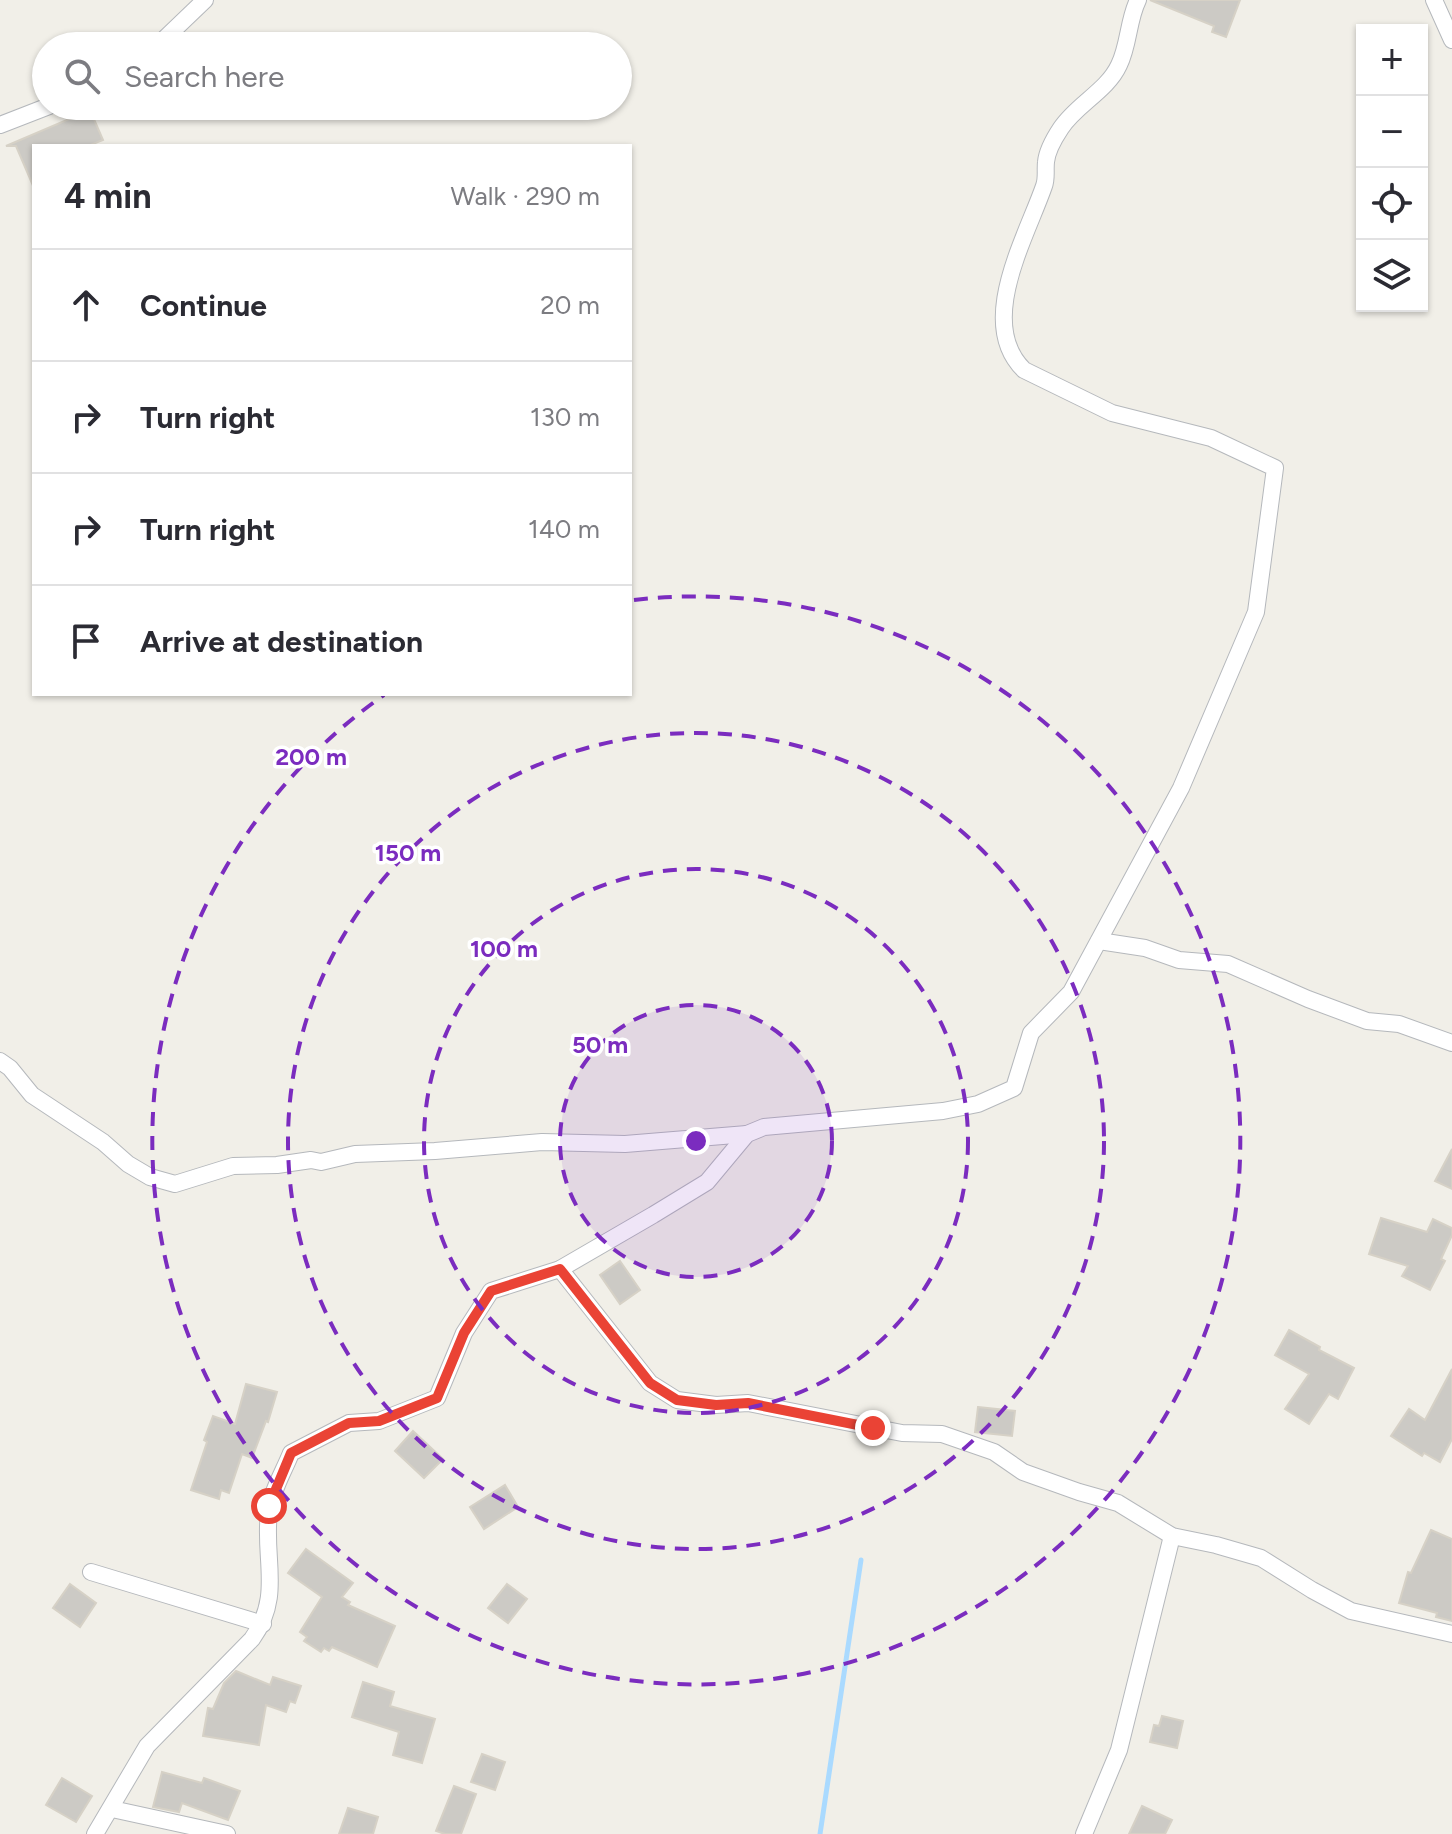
<!DOCTYPE html>
<html lang="en">
<head>
<meta charset="utf-8">
<style>
  body { margin:0; font-family:Figtree,sans-serif; background:#f7f7f7; color:#2b2b33 }
  .controls { position:absolute; right:24px; top:24px; display:grid; overflow:hidden; border-radius:0px; box-shadow:0 2px 6px #0004 }
  .controls button { width:72px; height:72px; display:grid; place-items:center; padding:0; border:0; border-bottom:2px solid #e1e1e2; background:#fff; color:#2b2b33; font:40px sans-serif }
  .stop { position:absolute; width:24px; height:24px; margin:-18px; border:6px solid #ea4335; border-radius:50%; background:#fff }
  .stop.end { background:#ea4335; border-color:#fff; box-shadow:0 2px 8px #0008 }
  .list { margin:0; padding:0; list-style:none }
  h2 { display:flex; justify-content:space-between; align-items:center; height:104px; margin:0; padding:0 32px; font-size:34px }
  h2 small { font-size:26px; font-weight:400; color:#7c7c81 }
  .list li { display:grid; grid-template-columns:52px 1fr auto; gap:24px; align-items:center; box-sizing:border-box; height:112px; padding:0 32px; border-top:2px solid #e1e1e2 }
  .list b { display:block; font-size:30px; white-space:nowrap }
  .list em { font-size:26px; font-style:normal; color:#7c7c81 }
  .icon { flex:none; width:44px; height:44px; fill:none; stroke:currentColor; stroke-width:2; stroke-linecap:round; stroke-linejoin:round }
  .map { position:relative; flex:none; width:1452px; height:1834px; overflow:hidden }
  .search { position:absolute; background:#fff; box-shadow:0 2px 6px #0004; left:32px; top:32px; width:600px; height:88px; display:flex; align-items:center; gap:20px; box-sizing:border-box; padding:0 28px; border-radius:44px; color:#7c7c81; font-size:30px }
  .panel { position:absolute; background:#fff; box-shadow:0 2px 6px #0004; left:32px; top:144px; width:600px; height:552px; border-radius:0px }
  .map>svg:first-child { display:block }
</style>
</head>
<body>
<div class="map">
<svg width="1452" height="1834" viewBox="0 0 1452 1834">
  <rect width="100%" height="100%" fill="#f1efe8"/>
  <g fill="none" stroke-linecap="round" stroke-linejoin="round">
    <polyline stroke="#aadaff" stroke-width="5" points="820,1834 861,1560"/>
  </g>
  <g fill="#cccac5" stroke="#d6d1c6" stroke-width="2">
    <polygon points="1150,0 1240,0 1226,37 1212,32 1214,26"/>
    <polygon points="90,110 103,140 88,146 34,146 34,188 16,146 6,146"/>
    <polygon points="1452,1149 1452,1189 1435,1181"/>
    <polygon points="1381,1218 1427,1232 1433,1219 1452,1228 1452,1235 1441,1259 1445,1261 1430,1290 1402,1276 1408,1266 1369,1254"/>
    <polygon points="620,1261 640,1290 620,1304 600,1275"/>
    <polygon points="1289,1330 1320,1347 1319,1350 1354,1368 1338,1399 1329,1394 1309,1424 1285,1409 1309,1374 1275,1355"/>
    <polygon points="1452,1369 1452,1439 1440,1462 1424,1453 1422,1456 1391,1436 1409,1409 1425,1420"/>
    <polygon points="246,1384 277,1392 268,1422 266,1421 252,1458 242,1454 229,1493 221,1490 219,1499 191,1490 207,1442 204,1440 213,1416 235,1424"/>
    <polygon points="978,1407 1015,1411 1012,1436 975,1432"/>
    <polygon points="413,1431 443,1459 424,1478 395,1451"/>
    <polygon points="505,1485 518,1507 484,1529 470,1507"/>
    <polygon points="1431,1530 1452,1539 1452,1621 1436,1617 1437,1613 1399,1603 1408,1572 1411,1573"/>
    <polygon points="306,1549 353,1583 342,1597 350,1602 348,1605 395,1626 377,1667 332,1647 329,1651 324,1648 321,1652 304,1641 307,1637 300,1632 322,1597 288,1573"/>
    <polygon points="70,1584 96,1603 80,1627 53,1608"/>
    <polygon points="507,1584 527,1599 508,1623 488,1608"/>
    <polygon points="236,1671 270,1685 273,1677 301,1686 295,1703 290,1701 286,1712 266,1705 259,1745 203,1736 208,1708 213,1709 224,1683"/>
    <polygon points="363,1682 394,1692 390,1706 435,1719 422,1763 393,1755 399,1732 352,1717"/>
    <polygon points="1162,1716 1183,1721 1177,1748 1150,1742 1154,1725 1159,1726"/>
    <polygon points="482,1754 505,1762 495,1790 471,1782"/>
    <polygon points="162,1772 202,1783 204,1778 240,1791 228,1820 182,1803 179,1812 153,1807"/>
    <polygon points="62,1778 92,1796 76,1822 46,1805"/>
    <polygon points="454,1786 476,1794 461,1834 445,1834 436,1831"/>
    <polygon points="1142,1806 1172,1820 1165,1834 1129,1834"/>
    <polygon points="348,1808 378,1817 373,1834 339,1834"/>
  </g>
  <g fill="none" stroke-linecap="round" stroke-linejoin="round">
    <defs>
      <g id="street">
        <polyline points="1434,0 1452,40"/>
        <polyline points="157,46 205,0"/>
        <polyline points="0,125 49,106"/>
        <polyline points="1099,941 1145,948 1179,960 1228,964 1308,999 1367,1021 1399,1024 1452,1043"/>
        <polyline points="0,1061 10,1068 32,1095 103,1142 128,1164 150,1177 175,1184 233,1166 277,1165 311,1160 321,1162 355,1154 435,1151 542,1142 625,1144 747,1134"/>
        <polyline points="560,1269 650,1383 677,1400 716,1405 748,1403 902,1433 942,1434 994,1452 1023,1472 1079,1492 1118,1503 1172,1536 1216,1545 1261,1558 1312,1590 1351,1611 1452,1634"/>
        <polyline points="91,1572 263,1624"/>
        <polyline points="112,1809 227,1834"/>
        <path d="M 95,1834 L 147,1746 L 252,1639 C 283,1596 263,1559 269,1512 C 271,1492 284,1471 291,1453 L 349,1423 L 379,1421 L 437,1398 L 464,1333 L 491,1291 L 560,1269 L 653,1215 L 707,1182 L 747,1134 L 764,1127 L 943,1111 L 978,1104 L 1014,1088 L 1031,1033 L 1071,992 L 1181,788 L 1256,612 L 1275,468 L 1211,438 L 1112,413 L 1024,370 C 976,323 1026,238 1044,186 C 1047,178 1045,170 1046,162 C 1047,151 1055,137 1061,128 C 1077,104 1107,91 1119,65 C 1129,45 1128,20 1138,0"/>
        <polyline points="1084,1834 1119,1750 1172,1536"/>
      </g>
    </defs>
    <use href="#street" stroke="#b5b8bc" stroke-width="18"/>
    <use href="#street" stroke="#fff" stroke-width="16"/>
  </g>
  <g fill="none" stroke-linecap="round" stroke-linejoin="round">
    <polyline stroke="#ea4335" stroke-width="10" points="269,1506 291,1453 349,1423 379,1421 437,1398 464,1333 491,1291 560,1269 650,1383 677,1400 716,1405 748,1403 873,1428"/>
  </g>
  <circle cx="696" cy="1141" r="136" fill="#7b2cbf" fill-opacity=".12"/>
  <g fill="none" stroke="#7b2cbf" stroke-width="4" stroke-dasharray="14 10">
    <circle cx="696" cy="1141" r="136"/>
    <circle cx="696" cy="1141" r="272"/>
    <circle cx="696" cy="1141" r="408"/>
    <path d="M634 600A544 544 0 1 1 384 695"/>
  </g>
  <circle cx="696" cy="1141" r="12" fill="#7b2cbf" stroke="#fff" stroke-width="4"/>
  <g font-size="24" text-anchor="middle" font-weight="bold" fill="#7b2cbf" stroke="#fff" stroke-width="7" stroke-linejoin="round" paint-order="stroke">
    <text x="311" y="765">200 m</text>
    <text x="408" y="861">150 m</text>
    <text x="504" y="957">100 m</text>
    <text x="600" y="1053">50 m</text>
  </g>
</svg>
<div class="controls">
<button>+</button>
<button>−</button>
<button><svg class="icon" aria-label="locate" viewBox="0 0 24 24"><circle cx="12" cy="12" r="6"/><path d="M12 2v4M12 18v4M2 12h4M18 12h4"/></svg></button>
<button><svg class="icon" aria-label="layers" viewBox="0 0 24 24"><path d="M12 4l9 5-9 5-9-5zM3 14l9 5 9-5"/></svg></button>
</div>
<div class="stop" style="left:269px;top:1506px"></div>
<div class="stop end" style="left:873px;top:1428px"></div>
<div class="search"><svg class="icon" aria-label="search" viewBox="0 0 24 24"><circle cx="10" cy="10" r="6"/><path d="M15 15l6 6"/></svg>Search here</div>
<section class="panel">
<h2>4 min<small>Walk · 290 m</small></h2>
<ul class="list">
<li><svg class="icon" aria-label="ahead" viewBox="0 0 24 24"><path d="M12 20V5M6 11l6-6 6 6"/></svg><div><b>Continue</b></div><em>20 m</em></li>
<li><svg class="icon" aria-label="right" viewBox="0 0 24 24"><path d="M7 20v-9h11M14 6l5 5-5 5"/></svg><div><b>Turn right</b></div><em>130 m</em></li>
<li><svg class="icon" aria-label="right" viewBox="0 0 24 24"><path d="M7 20v-9h11M14 6l5 5-5 5"/></svg><div><b>Turn right</b></div><em>140 m</em></li>
<li><svg class="icon" aria-label="arrive" viewBox="0 0 24 24"><path d="M6 21V4h12l-3 4 3 4H6"/></svg><div><b>Arrive at destination</b></div></li>
</ul>
</section>
</div>
</body>
</html>
